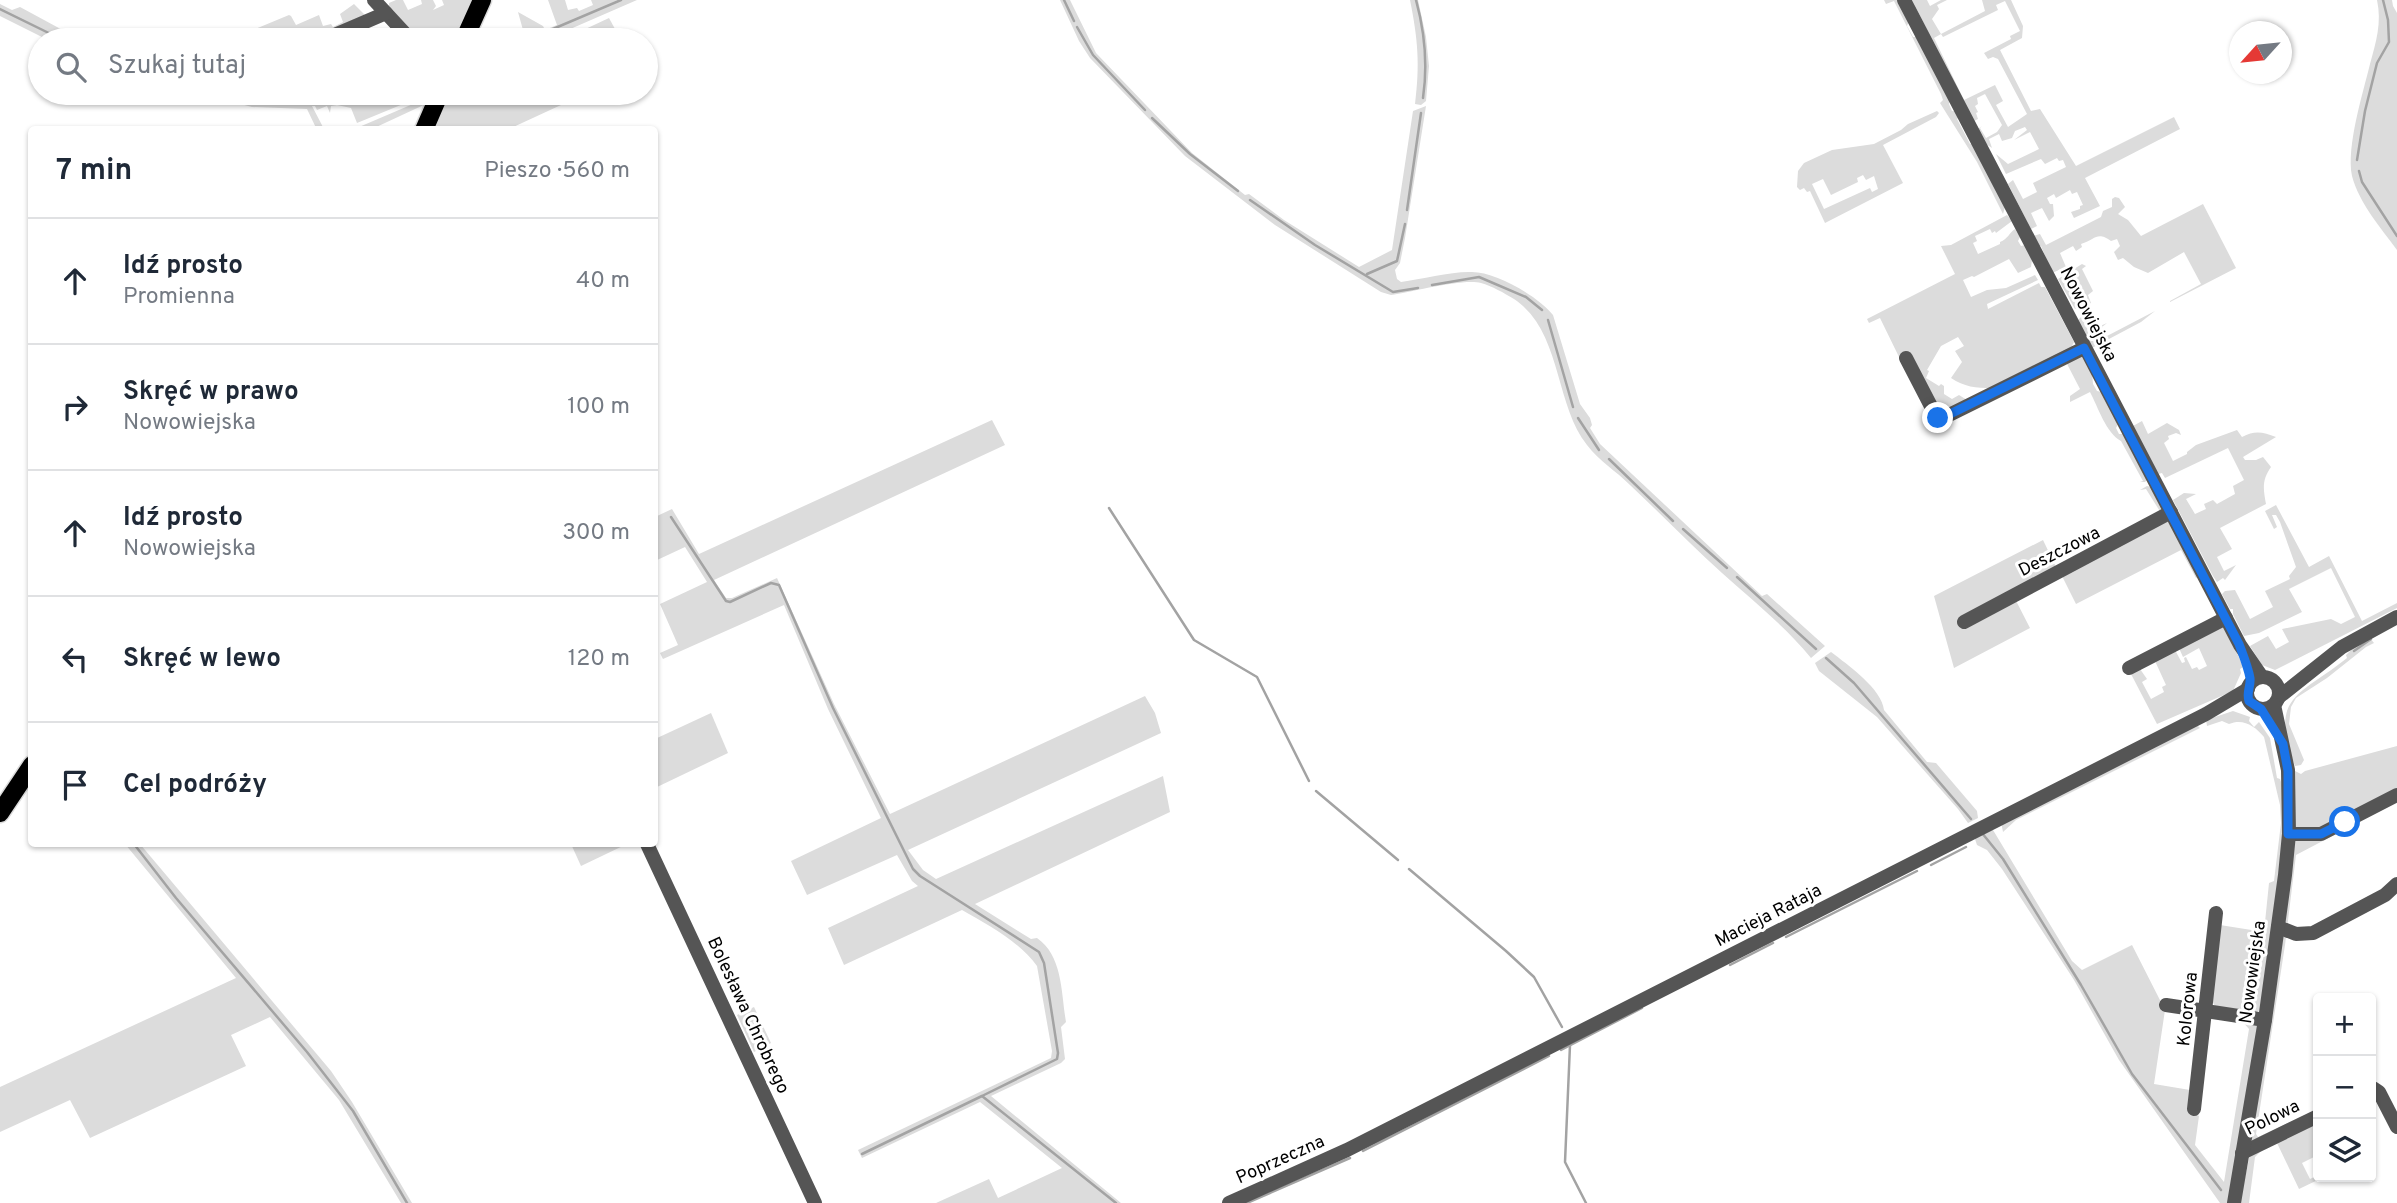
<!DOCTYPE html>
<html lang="pl">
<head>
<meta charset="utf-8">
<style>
  body { margin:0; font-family:Overpass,sans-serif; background:#f6f6f7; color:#1f2937 }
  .controls { position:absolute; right:21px; bottom:21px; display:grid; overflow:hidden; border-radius:7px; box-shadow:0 2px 5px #0004 }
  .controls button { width:63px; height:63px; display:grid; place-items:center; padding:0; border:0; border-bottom:2px solid #e0e1e3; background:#fff; color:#1f2937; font:35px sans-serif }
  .compass { position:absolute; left:2229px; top:21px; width:63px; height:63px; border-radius:50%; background:#fff; box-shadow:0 2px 5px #0004; rotate:243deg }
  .stop { position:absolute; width:21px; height:21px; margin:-16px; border:5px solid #1a73e8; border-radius:50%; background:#fff }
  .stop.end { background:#1a73e8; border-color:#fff; box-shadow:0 2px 7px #0008 }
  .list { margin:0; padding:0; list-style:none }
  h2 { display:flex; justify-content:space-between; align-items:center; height:91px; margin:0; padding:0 28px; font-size:30px }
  h2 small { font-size:23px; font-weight:400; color:#747a83 }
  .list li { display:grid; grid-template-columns:46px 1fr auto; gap:21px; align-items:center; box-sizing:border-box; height:126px; padding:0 28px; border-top:2px solid #e0e1e3 }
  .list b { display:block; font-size:26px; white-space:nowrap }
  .list p { margin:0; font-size:23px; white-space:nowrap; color:#747a83 }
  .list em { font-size:23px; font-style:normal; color:#747a83 }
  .icon { flex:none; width:38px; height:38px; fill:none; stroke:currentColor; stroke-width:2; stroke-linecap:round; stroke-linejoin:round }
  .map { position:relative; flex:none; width:2397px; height:1203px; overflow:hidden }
  .search { position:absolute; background:#fff; box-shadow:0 2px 5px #0004; left:28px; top:28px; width:630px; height:77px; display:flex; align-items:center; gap:18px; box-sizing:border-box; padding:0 24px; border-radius:38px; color:#747a83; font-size:26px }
  .panel { position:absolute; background:#fff; box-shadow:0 2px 5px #0004; left:28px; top:126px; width:630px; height:721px; border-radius:7px }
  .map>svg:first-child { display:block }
</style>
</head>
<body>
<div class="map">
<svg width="2397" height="1203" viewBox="0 0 2397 1203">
  <rect width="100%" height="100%" fill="#fff"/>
  <g fill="#dcdcdc" fill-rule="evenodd">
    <polygon points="396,0 403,0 408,10 422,4 421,0 433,0 436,6 433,10 444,5 442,0 478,0 459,40 420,40 389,6 389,3"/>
    <polygon points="548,0 565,0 568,10 577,8 579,11 593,5 591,0 637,0 545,40 472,40 477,31 485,29 494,35 506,28 509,36 523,30 518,12 543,26 545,30 557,25"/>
    <path d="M 1060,0 L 1070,0 L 1096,53 L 1192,153 L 1245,195 L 1249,194 L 1284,220 L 1359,267 L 1392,250 L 1413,111 L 1426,106 L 1405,238 L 1400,263 L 1395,270 L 1397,279 L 1401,282 C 1422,279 1453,271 1472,272 C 1496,272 1539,297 1553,315 L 1580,404 L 1590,418 L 1592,425 L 1590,428 L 1600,444 L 1762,596 L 1767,594 L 1825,646 L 1811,658 C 1785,626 1753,601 1722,573 C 1691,545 1661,514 1630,485 C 1616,471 1599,461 1587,445 C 1554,403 1562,331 1514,299 C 1504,293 1492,286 1481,283 C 1464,278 1411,292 1391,295 L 1381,292 L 1275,225 L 1185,156 L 1090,58 L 1079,41 Z"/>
    <path d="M 1410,0 L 1418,0 L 1426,37 L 1429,66 L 1426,101 L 1421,105 L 1415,104 C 1420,64 1418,40 1410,0 Z"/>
    <polygon points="1884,0 1897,0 1909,21 1907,26 1913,37 1916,37 1950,101 1949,104 1952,111 1955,111 1959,117 1957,119 1970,144 1973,144 2005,207 2003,214 1977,162 1940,103 1943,100 1941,94 1894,1 1886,4"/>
    <path d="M 1912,0 L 1927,0 L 1930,6 L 1941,0 L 1947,0 L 1937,5 L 1939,9 L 1932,19 L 1941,34 L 1985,11 L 1982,0 L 2011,0 L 2023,26 L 2022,38 L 2000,50 L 2031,111 L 2040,109 L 2076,166 L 2174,117 L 2180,129 L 2085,178 L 2100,206 L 2074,218 L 2071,212 L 2080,209 L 2080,206 L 2083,205 L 2077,192 L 2072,194 L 2070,190 L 2056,198 L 2054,194 L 2047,198 L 2050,204 L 2053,204 L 2054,216 L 2049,221 L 2042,208 L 2031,213 L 2037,226 L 2031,229 L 2008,184 L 2013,180 L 2023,199 L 2037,192 L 2033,183 L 2066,167 L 2063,160 L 2059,161 L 2057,158 L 2045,164 L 2041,159 L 2006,174 L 1996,154 L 2008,164 L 2039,149 L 2030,132 L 2014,140 L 2027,130 L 2025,127 L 2015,131 L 2012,138 L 2002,141 L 1999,134 L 1989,139 L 1992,148 L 1986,144 L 1978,129 L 1982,126 L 1980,128 L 1986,138 L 1997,132 L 2002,125 L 1985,94 L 1977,98 L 1978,104 L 1975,106 L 1978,112 L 1976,113 L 1978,119 L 1974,121 ZM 2005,1 L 2020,31 L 2010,36 L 2011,39 L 1984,53 L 1988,59 L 1993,57 L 1998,59 L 2027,114 L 2008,127 L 1996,105 L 2003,101 L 1995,85 L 1964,100 L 1934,38 L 1941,34 L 1943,37 L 1998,10 L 1996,5 Z"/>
    <path d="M 2377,0 L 2392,0 L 2393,6 L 2397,13 L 2397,250 C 2381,228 2359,203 2352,176 C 2346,147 2363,93 2370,64 C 2376,42 2382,23 2377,0 Z"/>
    <polygon points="0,4 12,10 20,7 81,40 48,40 0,16"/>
    <polygon points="354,4 367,17 366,19 314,40 261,40 258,34 243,40 229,40 289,15 291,16 296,25 319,15 323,26 331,24 333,27 343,22 340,14"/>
    <polygon points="609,18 621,40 563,40 564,39"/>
    <polygon points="185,93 422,93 408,102 357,123 351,108 337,105 331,106 330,113 327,106 317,110 315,106 312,106 324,129 317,130 307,109 252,107 229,101 219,103"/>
    <polygon points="446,93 489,93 490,95 495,93 587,93 509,129 430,130"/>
    <polygon points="427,98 428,103 372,129 352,130"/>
    <path d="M 1937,111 L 1939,113 L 1936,117 L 1883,145 L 1903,183 L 1825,223 L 1810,191 L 1807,192 L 1804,188 L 1800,190 L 1797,187 L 1798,171 L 1804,163 L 1832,150 L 1874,144 L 1901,130 L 1908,124 ZM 1863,175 L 1866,180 L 1874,176 L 1878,189 L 1872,192 L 1870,188 L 1824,209 L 1812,184 L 1823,179 L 1831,195 L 1858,182 L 1857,178 Z"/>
    <path d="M 2115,197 L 2119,198 L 2125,207 L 2118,214 L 2128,220 L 2141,236 L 2203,204 L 2236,268 L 2170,302 L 2170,301 L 2201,284 L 2184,252 L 2148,273 L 2134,267 L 2123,258 L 2118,260 L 2114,252 L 2120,246 L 2117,239 L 2111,241 C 2097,231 2096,239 2081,244 L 2082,247 L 2076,251 L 2073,246 L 2060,253 L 2066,267 L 2052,273 L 2041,246 L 2039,246 L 2033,236 L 2040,234 L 2046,245 L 2101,217 L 2103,211 L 2112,207 L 2112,199 Z"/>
    <path d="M 2007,215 L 2012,221 L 1996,233 L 1995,231 L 1992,233 L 1990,229 L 1975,236 L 1977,241 L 1973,243 L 1978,254 L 2000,244 L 2000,242 C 2008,239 2009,233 2015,229 L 2020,237 L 2018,241 L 2021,246 L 2025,245 L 2032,260 L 2031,267 L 2018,273 L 2009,259 L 1974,277 L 1972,276 L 1963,280 L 1971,297 L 1987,290 L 2006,288 L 2035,275 L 2038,280 L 1987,304 L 1988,309 L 2039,283 L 2041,287 L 2045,287 L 2074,342 L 2070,350 L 1992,388 C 1976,388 1964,387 1951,378 L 1962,362 L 1955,351 L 1964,346 L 1958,337 L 1941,346 L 1927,370 L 1929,371 L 1926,378 L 1939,386 L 1941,384 L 1944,386 L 1944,394 L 1952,399 L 1959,395 L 1967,400 L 1942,413 L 1900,359 L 1880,318 L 1869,323 L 1867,319 L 1955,274 L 1941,246 L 1951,245 Z"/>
    <polygon points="2082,264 2086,266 2082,269 2093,291 2088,295 2091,303 2075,309 2058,279"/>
    <polygon points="2155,311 2141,322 2092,348 2077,321 2082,316 2089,331 2107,323 2102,327 2107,336"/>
    <path d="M 2083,355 L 2092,373 L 2093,384 L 2097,391 L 2102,392 L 2118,424 L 2116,428 L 2119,434 L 2124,434 L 2147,480 L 2145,482 L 2140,482 L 2143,481 L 2121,441 C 2106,433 2098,407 2090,392 L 2070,402 L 2070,396 L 2080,389 L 2065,360 Z"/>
    <path d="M 992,420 L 1005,445 L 714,580 L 726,598 L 732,598 L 777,578 L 834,704 L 890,814 L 1145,696 L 1155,713 L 1161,733 L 908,850 L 923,870 L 936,879 L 1163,776 L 1170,812 L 975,904 L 1031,939 L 1037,938 C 1063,956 1061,993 1066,1022 L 1061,1027 L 1065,1059 L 1061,1063 L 991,1096 L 1121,1203 L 936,1203 L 989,1179 L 998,1198 L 1062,1168 L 980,1102 L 862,1158 L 858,1150 L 1051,1058 L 1052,1051 L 1037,966 C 1019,941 988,925 962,910 L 844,965 L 828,928 L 918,886 L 912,881 L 897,855 L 807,895 L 791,861 L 881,818 L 828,709 L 784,605 L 663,659 L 660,653 L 678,645 L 660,604 L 707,582 L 685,547 L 655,561 L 655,517 L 672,509 L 699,554 Z"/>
    <path d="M 2142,421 L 2148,434 L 2167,423 L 2179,430 L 2181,435 L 2176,433 L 2168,436 L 2169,439 L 2164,443 L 2173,461 L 2187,454 L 2187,452 L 2196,445 L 2237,430 L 2242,437 C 2255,430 2263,432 2276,437 L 2243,457 L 2245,460 L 2256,460 L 2263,457 L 2271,467 C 2262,480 2263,488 2266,504 L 2220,528 L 2232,549 L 2217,557 L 2224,571 L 2236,565 L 2225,580 L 2223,578 L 2217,582 L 2213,576 L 2173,500 L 2184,493 L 2196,494 L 2186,499 L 2195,514 L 2206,509 L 2204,504 L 2213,500 L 2217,504 L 2235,494 L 2233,486 L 2244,480 L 2228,448 L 2165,478 L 2162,473 L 2158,474 L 2133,426 Z"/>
    <polygon points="2147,486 2151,487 2198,577 2196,578 2181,550 2076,604 2062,576 2161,513 2146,489 2140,490"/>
    <polygon points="2276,505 2309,567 2329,556 2362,621 2397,603 2397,608 2275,670 2262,665 2250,646 2268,636 2276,649 2289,642 2282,629 2331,619 2341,624 2355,617 2331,568 2289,589 2302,612 2259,633 2244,636 2233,614 2233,609 2230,609 2222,594 2225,591 2235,590 2250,619 2273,607 2265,591 2290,579 2289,576 2296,567 2280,522 2276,515 2272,515 2277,527 2274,529 2265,511"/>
    <polygon points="2043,540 2056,567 2011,591 2030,628 1954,668 1934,596"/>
    <polygon points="2222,626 2227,629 2243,667 2240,669 2241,673 2233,691 2157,724 2131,674 2140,669 2147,679 2142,682 2151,699 2164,692 2162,687 2166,685 2155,661 2175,650 2182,663 2185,662 2184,658 2186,657 2192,669 2197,667 2199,670 2207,666 2199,648 2183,657 2179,648"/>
    <path d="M 2370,638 L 2374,643 L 2366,647 L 2327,678 L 2296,698 L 2291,707 L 2289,724 L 2304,760 L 2301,765 L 2295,766 C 2268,695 2300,696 2347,658 L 2346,655 L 2357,644 Z"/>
    <path d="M 1831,652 C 1848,665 1882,689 1884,710 L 1927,762 L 1936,763 L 1977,811 L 1978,818 L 1968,823 L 1958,809 L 1877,717 L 1819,671 L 1815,663 Z"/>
    <path d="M 2233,711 L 2250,717 L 2249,721 L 2254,727 L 2259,722 L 2270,738 L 2277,778 L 2280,779 L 2284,791 L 2283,839 L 2262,1008 L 2257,1012 L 2215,1006 L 2210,998 L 2220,925 L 2264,932 L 2269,883 L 2274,881 L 2281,823 L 2280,805 L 2264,737 C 2255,726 2243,718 2229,724 L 2222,721 L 2207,726 L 2206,720 Z"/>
    <polygon points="711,713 728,753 655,788 655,739"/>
    <polygon points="2197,725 2200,728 2016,820 2003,832 2001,822"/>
    <path d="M 2397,746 L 2397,802 L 2296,855 L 2285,945 L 2256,1134 L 2258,1137 L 2318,1109 L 2318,1155 L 2302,1163 L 2310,1179 L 2318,1175 L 2318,1177 L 2324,1177 L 2299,1189 L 2277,1143 L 2262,1150 L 2255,1157 L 2249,1203 L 2240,1203 C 2242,1189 2254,1143 2252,1132 L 2293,772 L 2295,771 L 2301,774 L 2305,771 Z"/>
    <polygon points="1989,829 1993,830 2072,961 2082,970 2132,945 2165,1010 2154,1084 2190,1090 2191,1110 2199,1116 2195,1145 2224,1182 2249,1029 2242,1021 2255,1023 2259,1029 2230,1203 2220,1203 2119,1060 2074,980 2002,869 1987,850 1977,845 1974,836"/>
    <polygon points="125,844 140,844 331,1071 352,1102 412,1203 401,1203 339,1100 270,1017 231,1035 246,1066 90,1138 70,1100 0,1132 0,1087 236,978"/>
    <polygon points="571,844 627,844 581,866"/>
    <polygon points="754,1007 771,1043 754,1052 737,1015"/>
  </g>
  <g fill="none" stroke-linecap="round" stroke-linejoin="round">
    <g stroke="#a3a3a3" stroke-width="2.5">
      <polyline points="1064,0 1074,21"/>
      <path d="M 1416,0 C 1425,33 1428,64 1423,98"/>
      <polyline points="0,9 63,40"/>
      <polyline points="1077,27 1093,55 1145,110"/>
      <polyline points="527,40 621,0"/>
      <polyline points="211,94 259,103 290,103 376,93"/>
      <polyline points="1152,118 1190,154 1238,191"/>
      <polyline points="2357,160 2365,111 2377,63 2389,42 2388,20 2383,0"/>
      <polyline points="2359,171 2362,182 2397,236"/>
      <polyline points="1250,200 1315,245 1393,292 1418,288"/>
      <polyline points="1407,210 1421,113"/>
      <polyline points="1367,274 1397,261 1405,224"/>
      <polyline points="1432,285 1479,277 1526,297 1542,310"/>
      <polyline points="1548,320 1573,407"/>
      <polyline points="1578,418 1599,450"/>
      <polyline points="1609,459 1673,521"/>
      <polyline points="1109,508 1194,640 1257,677 1309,781"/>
      <polyline points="671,517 726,601 730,602 771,583 779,585 833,708 913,869 920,876 1039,952 1044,963 1058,1053 1057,1059 982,1096 1116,1203"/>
      <polyline points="1683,529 1727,568"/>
      <polyline points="1737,577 1816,649"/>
      <polyline points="2354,651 2371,639"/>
      <polyline points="1826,658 1854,683 1971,819"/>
      <polyline points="1316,791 1398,860"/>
      <polyline points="1982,833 2003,859 2081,985 2132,1074 2221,1190"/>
      <polyline points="134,844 176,898 307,1052 353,1111 407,1203"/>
      <polyline points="1931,865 1966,847"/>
      <polyline points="1409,869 1506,951 1534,977 1562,1027"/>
      <polyline points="1786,937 1917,871"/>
      <polyline points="1730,965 1773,943"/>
      <polyline points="1570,1045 1565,1162 1586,1203"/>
      <polyline points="1561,1050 1642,1008"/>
      <polyline points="1363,1151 1549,1056"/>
      <polyline points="862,1154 982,1096"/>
      <polyline points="1247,1203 1350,1158"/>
    </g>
    <defs>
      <g id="major">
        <polyline points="464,40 482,0"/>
        <polyline points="424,130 440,93"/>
        <polyline points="0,813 32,765"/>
      </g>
    </defs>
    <use href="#major" stroke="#dbdbdb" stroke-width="21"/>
    <g stroke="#555" stroke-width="14">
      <polyline points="374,0 411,40"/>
      <polyline points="1904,0 2240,645 2262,677"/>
      <polyline points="323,40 386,13"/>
      <polyline points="1906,358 1935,414 1938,418 1943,418 2084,348"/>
      <polyline points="1964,622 2171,512"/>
      <polyline points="2129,668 2226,618"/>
      <circle cx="2263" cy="693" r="16"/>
      <polyline points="2279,697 2342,647 2397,617"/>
      <polyline points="2289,834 2321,834 2397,795"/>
      <polyline points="647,844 815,1203"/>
      <polyline points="2278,927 2296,934 2313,933 2385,895 2397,884"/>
      <polyline points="2166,1005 2265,1020"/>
      <polyline points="2371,1089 2373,1088 2379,1092 2397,1127"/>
      <polyline points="2194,1109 2216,913"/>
      <polyline points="2242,1153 2318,1116"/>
      <polyline points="1229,1203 1347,1150 2206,714 2248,689"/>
      <polyline points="2234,1203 2265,1020 2285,875 2289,834 2288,770 2274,705"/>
    </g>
    <use href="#major" stroke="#000" stroke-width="18"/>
  </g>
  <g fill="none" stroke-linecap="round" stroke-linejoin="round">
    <path stroke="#1a73e8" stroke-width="9" d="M 1938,418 L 1946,416 L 2084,348 L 2239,644 C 2243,655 2248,667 2250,678 C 2251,687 2246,692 2249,701 L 2261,709 L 2283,744 L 2288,771 L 2288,834 L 2321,834 L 2345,822"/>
  </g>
  <g text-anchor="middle" stroke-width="6" stroke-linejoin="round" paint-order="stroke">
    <g font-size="18" fill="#000" stroke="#fff">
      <text transform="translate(2089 314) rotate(63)" y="6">Nowowiejska</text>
      <text transform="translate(2059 551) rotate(-27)" y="6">Deszczowa</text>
      <text transform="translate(1768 915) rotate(-27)" y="6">Macieja Rataja</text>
      <text transform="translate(2252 972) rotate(-82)" y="6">Nowowiejska</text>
      <text transform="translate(2187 1009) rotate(-84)" y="6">Kolorowa</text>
      <text transform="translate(749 1015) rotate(65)" y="6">Bolesława Chrobrego</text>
      <text transform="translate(2272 1117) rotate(-26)" y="6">Polowa</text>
      <text transform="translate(1280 1159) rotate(-24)" y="6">Poprzeczna</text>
    </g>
  </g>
</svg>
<div class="controls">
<button>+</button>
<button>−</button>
<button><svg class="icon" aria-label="layers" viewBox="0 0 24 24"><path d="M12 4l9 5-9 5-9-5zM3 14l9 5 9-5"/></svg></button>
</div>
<svg class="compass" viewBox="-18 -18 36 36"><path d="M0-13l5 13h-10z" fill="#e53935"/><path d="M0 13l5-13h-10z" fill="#747a83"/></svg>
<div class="stop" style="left:2345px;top:822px"></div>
<div class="stop end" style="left:1938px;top:418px"></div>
<div class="search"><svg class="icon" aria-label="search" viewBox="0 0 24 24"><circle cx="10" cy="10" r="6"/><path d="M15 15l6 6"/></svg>Szukaj tutaj</div>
<section class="panel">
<h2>7 min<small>Pieszo · 560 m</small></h2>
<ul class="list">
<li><svg class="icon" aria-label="ahead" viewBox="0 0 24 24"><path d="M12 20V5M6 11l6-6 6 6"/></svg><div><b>Idź prosto</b><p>Promienna</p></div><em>40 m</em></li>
<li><svg class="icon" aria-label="right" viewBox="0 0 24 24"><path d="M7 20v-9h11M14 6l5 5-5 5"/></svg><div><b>Skręć w prawo</b><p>Nowowiejska</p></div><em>100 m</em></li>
<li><svg class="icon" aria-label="ahead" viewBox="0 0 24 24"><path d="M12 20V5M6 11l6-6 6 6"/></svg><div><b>Idź prosto</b><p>Nowowiejska</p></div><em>300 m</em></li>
<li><svg class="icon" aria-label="left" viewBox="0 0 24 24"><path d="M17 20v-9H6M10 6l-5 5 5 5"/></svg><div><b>Skręć w lewo</b></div><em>120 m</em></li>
<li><svg class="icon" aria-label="arrive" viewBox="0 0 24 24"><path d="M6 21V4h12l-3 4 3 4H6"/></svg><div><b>Cel podróży</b></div></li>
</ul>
</section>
</div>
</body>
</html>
